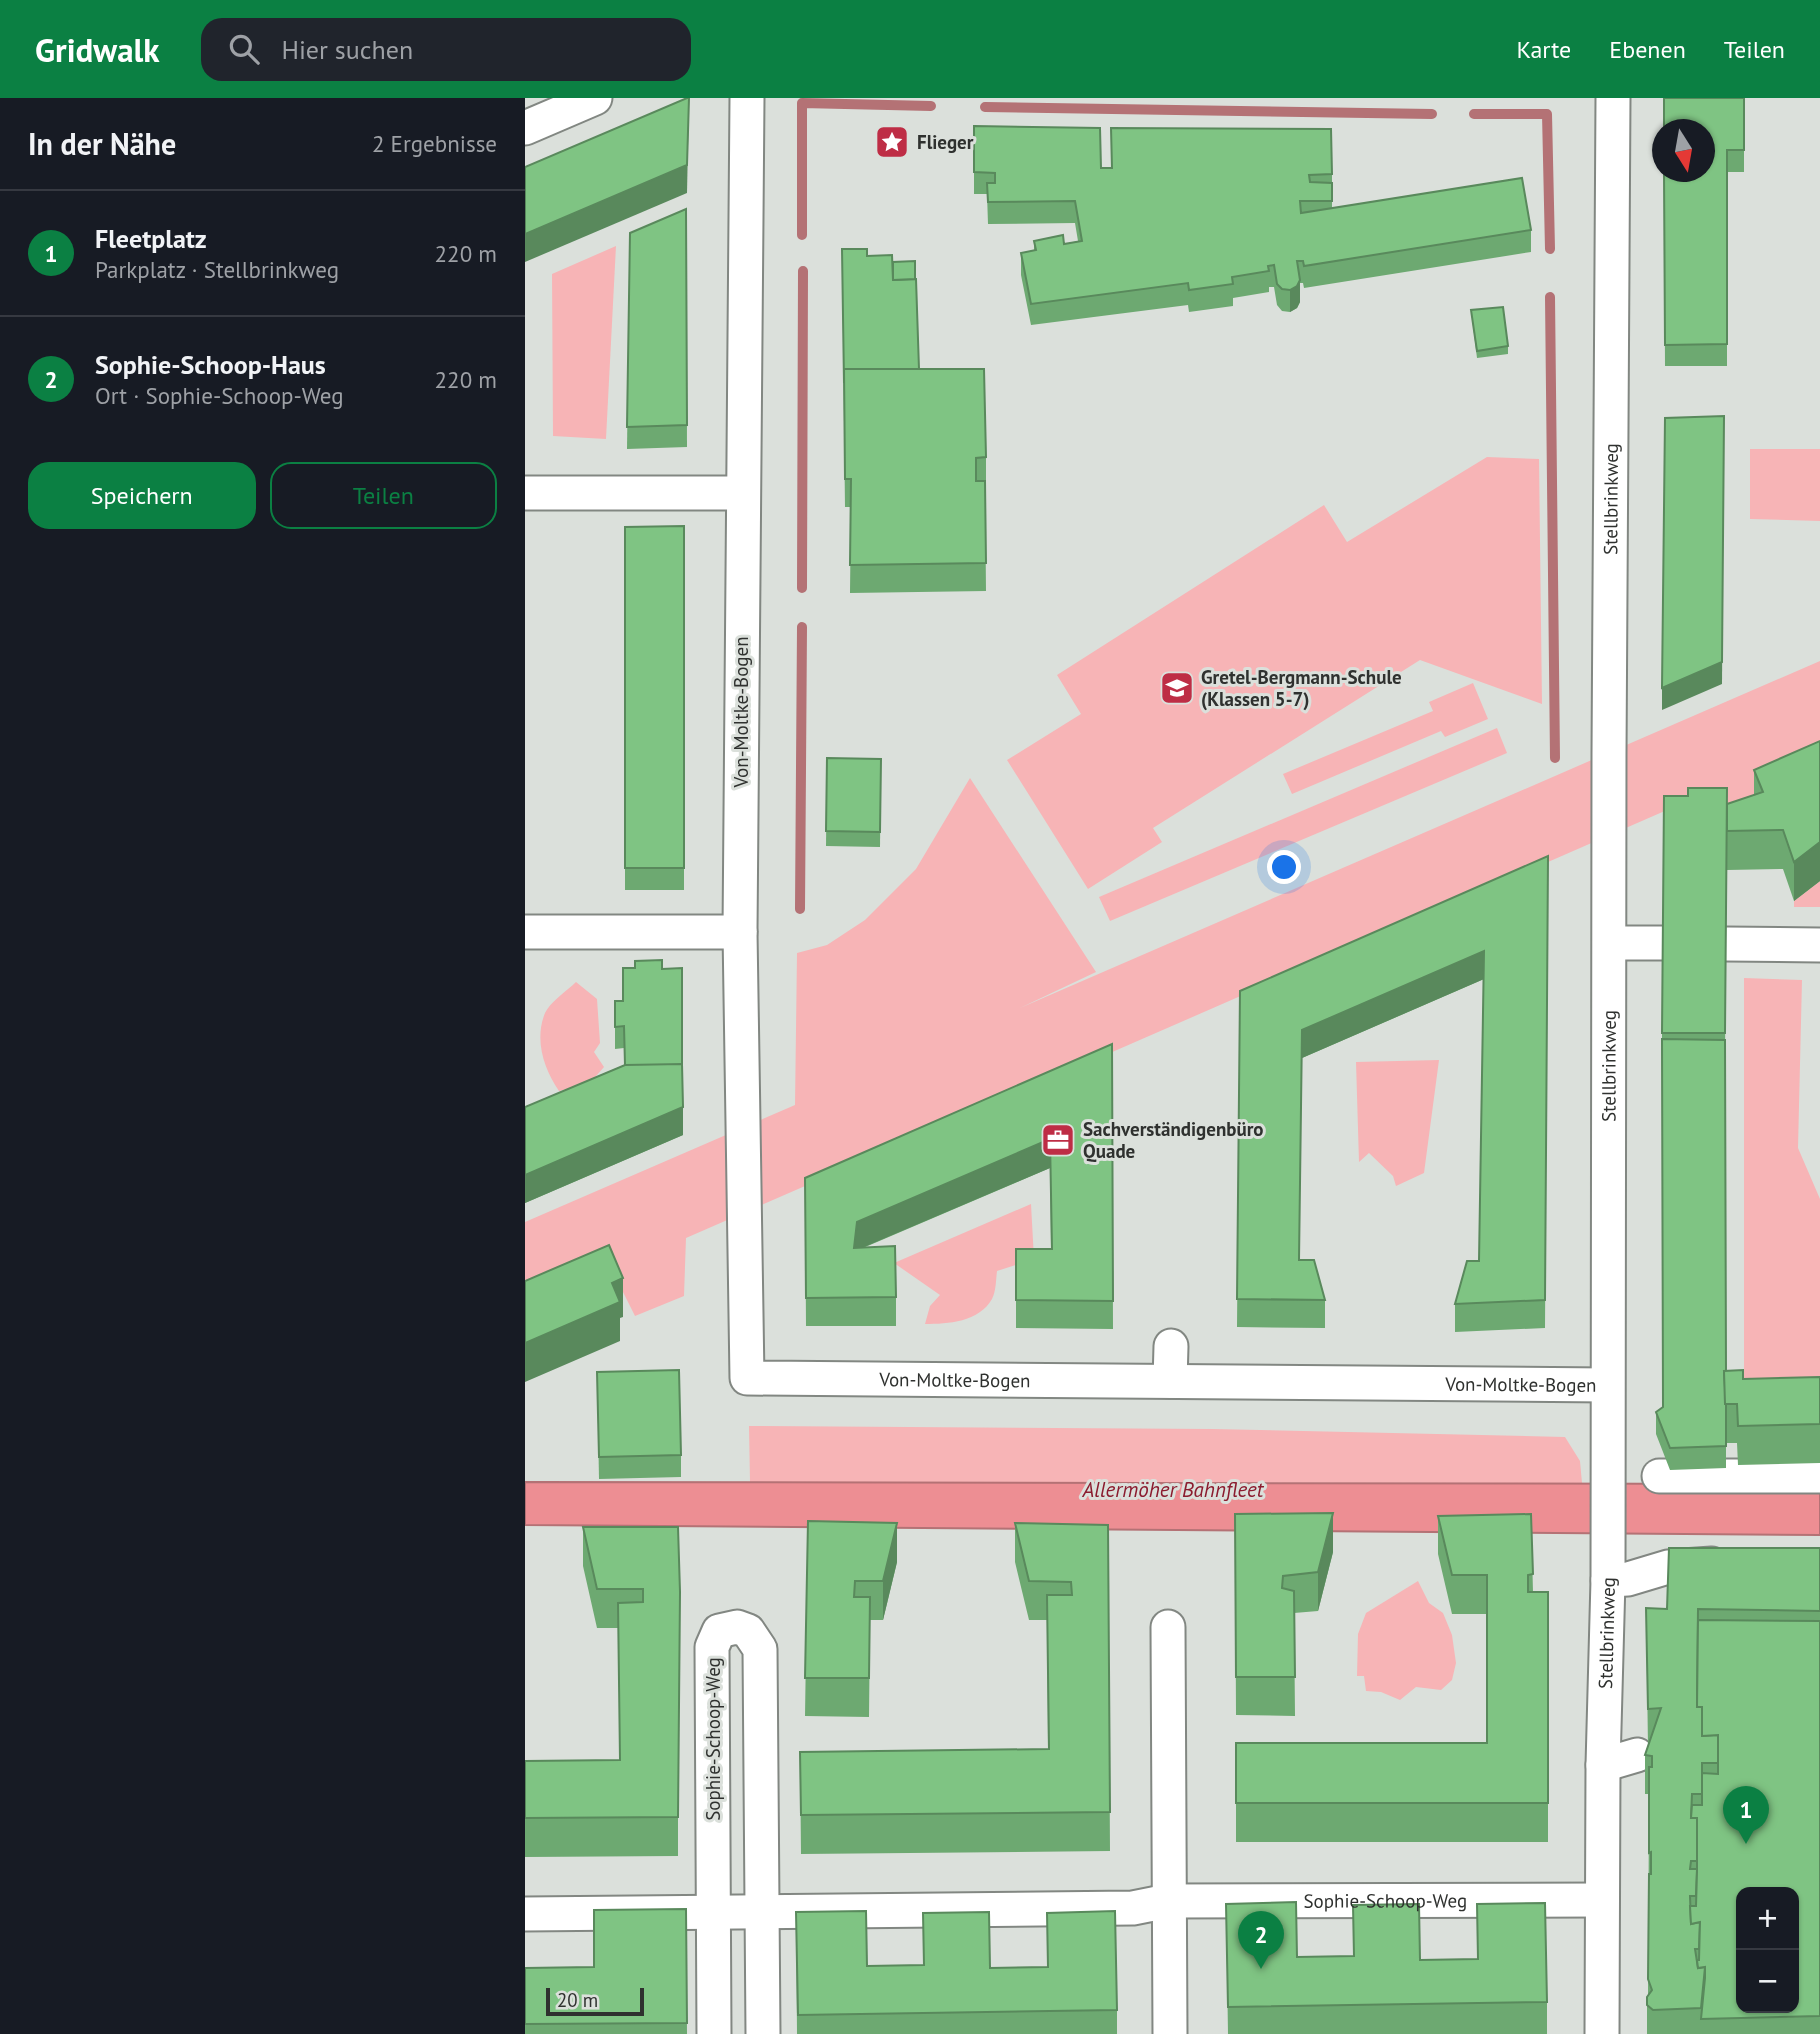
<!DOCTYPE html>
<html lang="de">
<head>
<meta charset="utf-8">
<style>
  body { margin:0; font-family:"PT Sans",sans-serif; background:#20242c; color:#f1f3f6 }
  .controls { position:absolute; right:21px; bottom:21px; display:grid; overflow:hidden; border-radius:14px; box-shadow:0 2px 5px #0004 }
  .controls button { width:63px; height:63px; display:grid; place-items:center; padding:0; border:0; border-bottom:2px solid #363941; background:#171b24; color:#f1f3f6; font:35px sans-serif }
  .compass { position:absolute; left:1127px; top:21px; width:63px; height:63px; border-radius:50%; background:#171b24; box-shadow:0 2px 5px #0004; rotate:169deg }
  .scale { position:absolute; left:21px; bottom:18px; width:98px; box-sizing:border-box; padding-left:7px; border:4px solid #2f312f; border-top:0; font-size:19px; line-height:24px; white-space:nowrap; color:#2f312f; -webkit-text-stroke:5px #dbe0db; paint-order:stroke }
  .you { position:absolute; left:760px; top:770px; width:24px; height:24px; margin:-18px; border:5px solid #fff; border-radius:50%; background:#1a73e8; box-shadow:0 0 0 10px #1a73e833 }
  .badge { display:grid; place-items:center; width:46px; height:46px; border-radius:50%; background:#0b8043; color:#fff; font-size:23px; font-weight:700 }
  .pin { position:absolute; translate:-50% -58px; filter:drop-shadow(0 2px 4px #0008) }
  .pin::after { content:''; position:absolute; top:37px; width:24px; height:21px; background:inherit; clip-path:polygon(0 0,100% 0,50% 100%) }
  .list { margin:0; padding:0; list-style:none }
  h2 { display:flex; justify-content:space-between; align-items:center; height:91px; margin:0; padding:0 28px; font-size:30px }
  h2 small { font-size:23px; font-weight:400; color:#9ea1a6 }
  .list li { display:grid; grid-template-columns:46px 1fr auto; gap:21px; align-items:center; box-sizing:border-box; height:126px; padding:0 28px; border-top:2px solid #363941 }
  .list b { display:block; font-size:26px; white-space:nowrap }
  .list p { margin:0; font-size:23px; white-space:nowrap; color:#9ea1a6 }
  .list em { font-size:23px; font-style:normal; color:#9ea1a6 }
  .actions { display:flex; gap:14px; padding:21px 28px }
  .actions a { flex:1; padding:16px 0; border:2px solid #0b8043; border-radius:21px; text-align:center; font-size:24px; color:#0b8043 }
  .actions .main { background:#0b8043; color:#fff }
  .icon { flex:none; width:38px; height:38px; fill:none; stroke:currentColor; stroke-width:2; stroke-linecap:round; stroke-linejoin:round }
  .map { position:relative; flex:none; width:1295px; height:1936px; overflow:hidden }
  header { display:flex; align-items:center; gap:42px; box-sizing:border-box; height:98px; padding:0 35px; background:#0b8043; color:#fff }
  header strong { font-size:33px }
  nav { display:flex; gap:38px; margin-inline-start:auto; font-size:24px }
  .search { width:490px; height:63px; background:#20242c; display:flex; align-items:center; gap:18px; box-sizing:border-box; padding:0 24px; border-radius:21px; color:#9ea1a6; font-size:26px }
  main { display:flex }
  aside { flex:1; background:#171b24 }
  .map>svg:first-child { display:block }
</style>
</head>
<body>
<header>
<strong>Gridwalk</strong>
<div class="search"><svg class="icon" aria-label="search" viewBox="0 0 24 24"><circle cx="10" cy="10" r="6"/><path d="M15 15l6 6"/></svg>Hier suchen</div>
<nav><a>Karte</a><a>Ebenen</a><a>Teilen</a></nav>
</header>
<main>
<aside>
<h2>In der Nähe<small>2 Ergebnisse</small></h2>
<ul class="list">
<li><span class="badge">1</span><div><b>Fleetplatz</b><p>Parkplatz · Stellbrinkweg</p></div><em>220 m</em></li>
<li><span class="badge">2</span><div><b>Sophie-Schoop-Haus</b><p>Ort · Sophie-Schoop-Weg</p></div><em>220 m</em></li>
</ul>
<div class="actions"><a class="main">Speichern</a><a>Teilen</a></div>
</aside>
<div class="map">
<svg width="1295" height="1936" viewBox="0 0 1295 1936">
  <rect width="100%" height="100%" fill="#dbe0db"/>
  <g fill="#f7b4b6">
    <polygon points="91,148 81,341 28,338 27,176"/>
    <polygon points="1225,351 1295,351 1295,423 1225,421"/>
    <polygon points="962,359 1014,361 1017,606 895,562 628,730 637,744 563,791 482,662 556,616 532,577 799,407 822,444"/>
    <polygon points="1295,563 1295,676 1212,712 1142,712 161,1140 159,1198 110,1218 87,1172 0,1210 0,1124 270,1007 272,855 302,847 340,822 391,771 445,680 571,874 495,910"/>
    <polygon points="948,585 963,621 920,639 916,633 767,696 758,676 908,613 904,604"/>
    <polygon points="972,630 982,655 585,823 574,799"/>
    <polygon points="1295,783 1295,809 1269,809 1269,803"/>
    <polygon points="1219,880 1277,882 1273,1050 1295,1101 1295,1317 1219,1319"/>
    <path d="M 51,884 L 72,901 L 75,945 L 69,954 L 79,969 L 64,986 L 34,993 C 19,971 9,942 20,915 C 25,904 42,893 51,884 Z"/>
    <polygon points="914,962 899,1075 871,1088 868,1078 844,1055 834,1064 831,964"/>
    <path d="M 506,1106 L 509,1161 L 472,1173 C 471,1181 471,1194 467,1201 C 454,1224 423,1226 400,1226 L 405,1208 L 415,1197 L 369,1165 Z"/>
    <polygon points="224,1328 687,1331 1040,1339 1055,1363 1057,1385 225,1384"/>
    <polygon points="893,1483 904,1505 918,1515 927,1537 931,1565 927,1582 916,1592 891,1589 875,1602 856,1594 841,1593 839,1578 832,1578 833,1536 841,1515"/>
  </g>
  <polygon fill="#ed8e93" stroke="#b47275" stroke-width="2" points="0,1384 1295,1386 1295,1437 0,1427"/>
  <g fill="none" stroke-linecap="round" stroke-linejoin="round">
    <g stroke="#b47275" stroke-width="10">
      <polyline points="460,9 907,16"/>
      <polyline points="949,16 1022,16 1025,151"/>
      <polyline points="277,137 277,5 406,8"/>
      <polyline points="1025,199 1030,660"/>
      <polyline points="277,490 278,173"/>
      <polyline points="275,811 277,529"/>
    </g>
    <defs>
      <g id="minor">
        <path id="s1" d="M 222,0 L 215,834 L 222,1280 L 1082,1287"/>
        <polyline points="0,30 70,0"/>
        <polyline points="0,395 217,395"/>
        <polyline points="0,834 215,834"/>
        <polyline points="1085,845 1139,845"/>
        <polyline points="1201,846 1295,847"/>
        <polyline points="645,1283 646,1248"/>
        <polyline points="1134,1378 1295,1378"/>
        <polyline points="1083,1482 1103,1481 1143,1469 1187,1466"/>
        <polyline points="643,1529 645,1936"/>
        <polyline points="1078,1667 1112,1657"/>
        <path id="s2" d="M 0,1816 L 608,1810 L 643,1803 L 1077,1802"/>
        <polyline points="189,1936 187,1549 194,1533 212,1529 223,1533 235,1551 238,1936"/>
        <path id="s3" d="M 1077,1936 L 1078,1667 L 1083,1482 L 1084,656 L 1088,0"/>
      </g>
    </defs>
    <use href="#minor" stroke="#828782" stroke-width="37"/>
    <use href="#minor" stroke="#fff" stroke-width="33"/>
  </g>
  <g fill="#6da971">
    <polygon points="1219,0 1219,74 1202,74 1202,268 1140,268 1139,74"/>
    <polygon points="449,28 576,70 807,76 807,110 1006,132 1006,154 779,190 778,185 775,185 775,204 772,210 765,214 757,213 752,207 749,189 744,189 744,194 708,200 708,208 664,214 663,207 506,227 496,177 496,155 509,152 509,143 539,146 553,143 550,125 463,126 462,96 449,96"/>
    <polygon points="161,111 162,349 102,351 105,135"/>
    <polygon points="317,151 368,164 394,271 461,359 461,388 460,388 461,493 325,495 326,409 320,409"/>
    <polygon points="946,212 983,248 983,256 952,260"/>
    <polygon points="159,428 159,792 100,792 100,429"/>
    <polygon points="1295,643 1295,783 1269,803 1258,771 1202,772 1202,733 1200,957 1201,1273 1218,1281 1295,1279 1295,1365 1213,1367 1212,1345 1201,1345 1201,1370 1145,1372 1131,1336 1131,1314 1138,1309 1137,935 1202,706 1229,697 1229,672"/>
    <polygon points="302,660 356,661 355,749 301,748"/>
    <polygon points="1023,758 1020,1230 930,1234 930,1206 954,1163 959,881 777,960 774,1162 800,1202 800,1230 712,1229 715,893"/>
    <polygon points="137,871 157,967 158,1037 0,1105 0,1009 99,967 99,950 90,951 90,903 98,903"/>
    <polygon points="587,946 588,1231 491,1230 491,1151 526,1151 525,1070 338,1150 371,1199 371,1228 281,1228 280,1080"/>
    <polygon points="72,1274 156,1357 156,1379 74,1381"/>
    <polygon points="710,1416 808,1454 793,1513 769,1515 770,1618 711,1617"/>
    <polygon points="1006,1416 1008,1494 1023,1494 1023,1744 711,1744 711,1645 962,1645 962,1516 927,1516 913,1456 913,1418"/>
    <polygon points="283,1423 372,1464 358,1522 345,1522 344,1619 280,1618"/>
    <polygon points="490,1425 583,1427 585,1753 276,1756 275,1654 523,1651 522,1522 504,1522 490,1464"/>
    <polygon points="58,1429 153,1429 153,1758 0,1759 0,1663 95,1662 93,1530 72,1530 58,1468"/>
    <polygon points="1295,1450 1295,1936 1122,1936 1122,1907 1123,1897 1124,1696 1120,1696 1120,1657 1123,1649 1121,1510 1142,1511"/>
    <polygon points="701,1806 772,1859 829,1858 828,1807 895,1862 952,1861 952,1806 1022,1904 1022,1936 703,1936"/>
    <polygon points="161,1811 162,1936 0,1936 0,1870 69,1869"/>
    <polygon points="271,1814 342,1868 398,1867 398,1815 465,1870 522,1869 522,1815 592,1912 592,1936 272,1936"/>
  </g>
  <g fill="#59895c">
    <polygon points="164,0 162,95 0,164 0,136"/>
    <polygon points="775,182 775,204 772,210 765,214 765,192"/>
    <polygon points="1199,340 1197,586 1137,612 1137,590"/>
    <polygon points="1295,744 1295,783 1269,803 1269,764"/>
    <polygon points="959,853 959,881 777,960 777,932"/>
    <polygon points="158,1009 158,1037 0,1105 0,1077"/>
    <polygon points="525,1041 525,1070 332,1152 329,1150 332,1124"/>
    <polygon points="98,1180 98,1219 95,1220 95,1243 0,1284 0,1245 87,1185"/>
    <polygon points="808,1415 808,1454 793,1513 793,1474"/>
    <polygon points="372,1425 372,1464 358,1522 358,1483"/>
  </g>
  <g fill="#7fc483" stroke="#59895c" stroke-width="2" fill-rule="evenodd">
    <polygon points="162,0 164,0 162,67 0,136 0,69"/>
    <polygon points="1139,0 1219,0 1219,52 1202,52 1202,246 1140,247 1139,74 1180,74 1180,32 1139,32"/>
    <polygon points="449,28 575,30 576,70 587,70 586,30 806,31 807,76 784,77 785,84 807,85 807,103 775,103 776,115 997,80 1006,132 779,168 778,163 772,163 775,182 772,188 765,192 757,191 752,186 749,167 743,168 744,173 707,179 708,186 664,192 663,185 506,206 496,155 511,152 509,143 538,137 539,146 557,143 550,103 463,104 462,85 470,85 470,75 449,74"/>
    <polygon points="161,111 162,327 102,329 105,135"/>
    <polygon points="317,151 342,151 342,158 367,157 368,182 391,181 394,271 319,271 319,285"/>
    <polygon points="390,163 390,181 368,182 368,164"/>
    <polygon points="978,209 983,248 952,253 946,212"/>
    <polygon points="319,271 459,271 461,359 451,360 451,383 460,383 461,465 325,467 326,381 320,381"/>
    <polygon points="1199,318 1197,564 1137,590 1140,320"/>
    <polygon points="159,428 159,770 100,770 100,429"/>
    <polygon points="1295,643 1295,744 1269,764 1258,732 1202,733 1202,706 1238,694 1229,672"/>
    <polygon points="302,660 356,661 355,734 301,733"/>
    <polygon points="1163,690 1202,690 1200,935 1137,935 1139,698 1163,698"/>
    <polygon points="1023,758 1020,1202 930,1206 942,1163 954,1163 959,853 777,932 774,1162 789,1162 800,1202 712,1201 715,893"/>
    <polygon points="137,862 137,871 157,870 157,967 100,967 99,928 90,929 90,903 98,903 98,870 110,870 110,863"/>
    <polygon points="1137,941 1200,942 1201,1273 1199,1273 1201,1306 1201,1348 1145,1350 1131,1314 1138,1309"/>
    <polygon points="587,946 588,1203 491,1202 491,1151 527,1151 525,1041 332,1124 329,1150 370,1148 371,1199 281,1200 280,1080"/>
    <polygon points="157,966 158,1009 0,1077 0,1009 100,967"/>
    <polygon points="84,1147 98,1180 87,1185 95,1204 0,1245 0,1183"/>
    <polygon points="154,1272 156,1357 74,1359 72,1274"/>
    <polygon points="1218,1272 1218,1281 1295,1279 1295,1326 1213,1328 1212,1306 1200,1306 1199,1273"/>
    <polygon points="808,1415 793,1474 758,1478 757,1490 769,1493 770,1579 711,1579 710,1416"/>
    <polygon points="1006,1416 1008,1476 1003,1477 1003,1494 1023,1494 1023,1705 711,1705 711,1645 962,1645 962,1477 927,1477 913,1418"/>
    <polygon points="283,1423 372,1425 358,1483 330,1483 329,1499 345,1499 344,1580 280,1580"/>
    <polygon points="490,1425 583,1427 585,1714 276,1717 275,1654 524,1651 522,1497 547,1497 546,1484 504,1483"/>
    <polygon points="58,1429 153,1429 155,1494 153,1719 0,1720 0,1663 95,1662 93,1505 118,1504 118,1491 72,1491"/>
    <polygon points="1144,1450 1295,1450 1295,1513 1173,1511 1172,1609 1177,1609 1177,1638 1193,1637 1193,1665 1177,1665 1177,1696 1167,1696 1166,1720 1172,1720 1172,1763 1166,1763 1165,1771 1172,1771 1171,1798 1165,1798 1166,1826 1175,1824 1174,1851 1170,1851 1173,1870 1180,1869 1176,1910 1128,1912 1122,1907 1122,1899 1127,1892 1123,1881 1124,1776 1126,1776 1126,1754 1124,1755 1124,1669 1127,1669 1127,1658 1120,1657 1136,1610 1123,1611 1121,1510 1142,1511"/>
    <path d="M 1173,1522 L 1295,1523 L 1295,1918 L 1176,1921 L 1180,1880 L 1180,1869 L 1173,1870 L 1172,1862 L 1174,1862 L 1175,1824 L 1166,1826 L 1165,1808 L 1171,1808 L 1172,1774 L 1172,1720 L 1166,1720 L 1167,1707 L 1177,1707 L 1177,1675 L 1193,1676 L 1193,1637 L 1177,1638 L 1177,1609 L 1172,1609 ZM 1216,1794 L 1269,1794 L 1269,1910 L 1216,1910 Z"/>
    <polygon points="771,1804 772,1859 829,1858 828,1807 894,1806 895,1862 953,1861 952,1806 1020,1805 1022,1904 703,1909 701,1806"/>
    <polygon points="161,1811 162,1925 0,1926 0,1870 69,1869 69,1812"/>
    <polygon points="341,1813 342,1868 399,1867 398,1815 464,1814 465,1870 523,1869 522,1815 590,1813 592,1912 273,1917 271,1814"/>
  </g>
  <defs>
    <symbol id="sight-square" viewBox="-11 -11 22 22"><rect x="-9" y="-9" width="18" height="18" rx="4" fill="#be2d45" stroke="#dbe0db"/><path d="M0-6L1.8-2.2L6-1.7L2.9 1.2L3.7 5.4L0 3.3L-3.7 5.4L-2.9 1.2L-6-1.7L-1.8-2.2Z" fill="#fff"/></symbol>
    <symbol id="school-square" viewBox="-11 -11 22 22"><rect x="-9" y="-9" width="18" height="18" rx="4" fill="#be2d45" stroke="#dbe0db"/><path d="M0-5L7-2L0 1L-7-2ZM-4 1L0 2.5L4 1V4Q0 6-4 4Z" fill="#fff"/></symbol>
    <symbol id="office-square" viewBox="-11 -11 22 22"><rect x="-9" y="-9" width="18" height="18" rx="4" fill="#be2d45" stroke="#dbe0db"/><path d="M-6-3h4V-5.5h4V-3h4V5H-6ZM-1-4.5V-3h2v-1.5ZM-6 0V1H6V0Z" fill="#fff"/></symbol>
  </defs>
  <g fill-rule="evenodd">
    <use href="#sight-square" x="348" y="25" width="38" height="38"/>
    <use href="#school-square" x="633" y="571" width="38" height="38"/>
    <use href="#office-square" x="514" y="1023" width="38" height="38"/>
  </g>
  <g text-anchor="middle" stroke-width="6" stroke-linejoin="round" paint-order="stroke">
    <g font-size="19" font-weight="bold" fill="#2f312f" stroke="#dbe0db" text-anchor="start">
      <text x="392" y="51">Flieger</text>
      <text x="676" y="586">Gretel-Bergmann-Schule<tspan x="676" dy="22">(Klassen 5-7)</tspan></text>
      <text x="558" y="1038">Sachverständigenbüro<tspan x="558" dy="22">Quade</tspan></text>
    </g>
    <g font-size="19" fill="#2f312f" stroke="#dbe0db">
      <text dy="7" stroke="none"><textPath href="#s3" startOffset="1535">Stellbrinkweg</textPath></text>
      <text transform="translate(216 614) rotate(-90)" y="7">Von-Moltke-Bogen</text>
      <text dy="7" stroke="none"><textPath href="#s3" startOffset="968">Stellbrinkweg</textPath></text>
      <text dy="7" stroke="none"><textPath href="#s1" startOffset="1488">Von-Moltke-Bogen</textPath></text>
      <text dy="7" stroke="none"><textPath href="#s1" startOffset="2054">Von-Moltke-Bogen</textPath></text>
      <text dy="7" stroke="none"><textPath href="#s3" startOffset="401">Stellbrinkweg</textPath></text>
      <text transform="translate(188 1641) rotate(-90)" y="7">Sophie-Schoop-Weg</text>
      <text dy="7" stroke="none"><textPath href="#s2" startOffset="861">Sophie-Schoop-Weg</textPath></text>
    </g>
    <g font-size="21" font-style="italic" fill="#8b1c2f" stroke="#dbe0db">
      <text x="648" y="1399">Allermöher Bahnfleet</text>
    </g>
  </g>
</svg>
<div class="controls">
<button>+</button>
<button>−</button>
</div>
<svg class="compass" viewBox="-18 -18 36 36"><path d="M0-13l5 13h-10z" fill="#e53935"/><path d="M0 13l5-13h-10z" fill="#9ea1a6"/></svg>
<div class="scale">20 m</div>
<div class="you"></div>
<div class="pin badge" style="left:1221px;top:1746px">1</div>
<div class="pin badge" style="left:736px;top:1871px">2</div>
</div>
</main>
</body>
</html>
